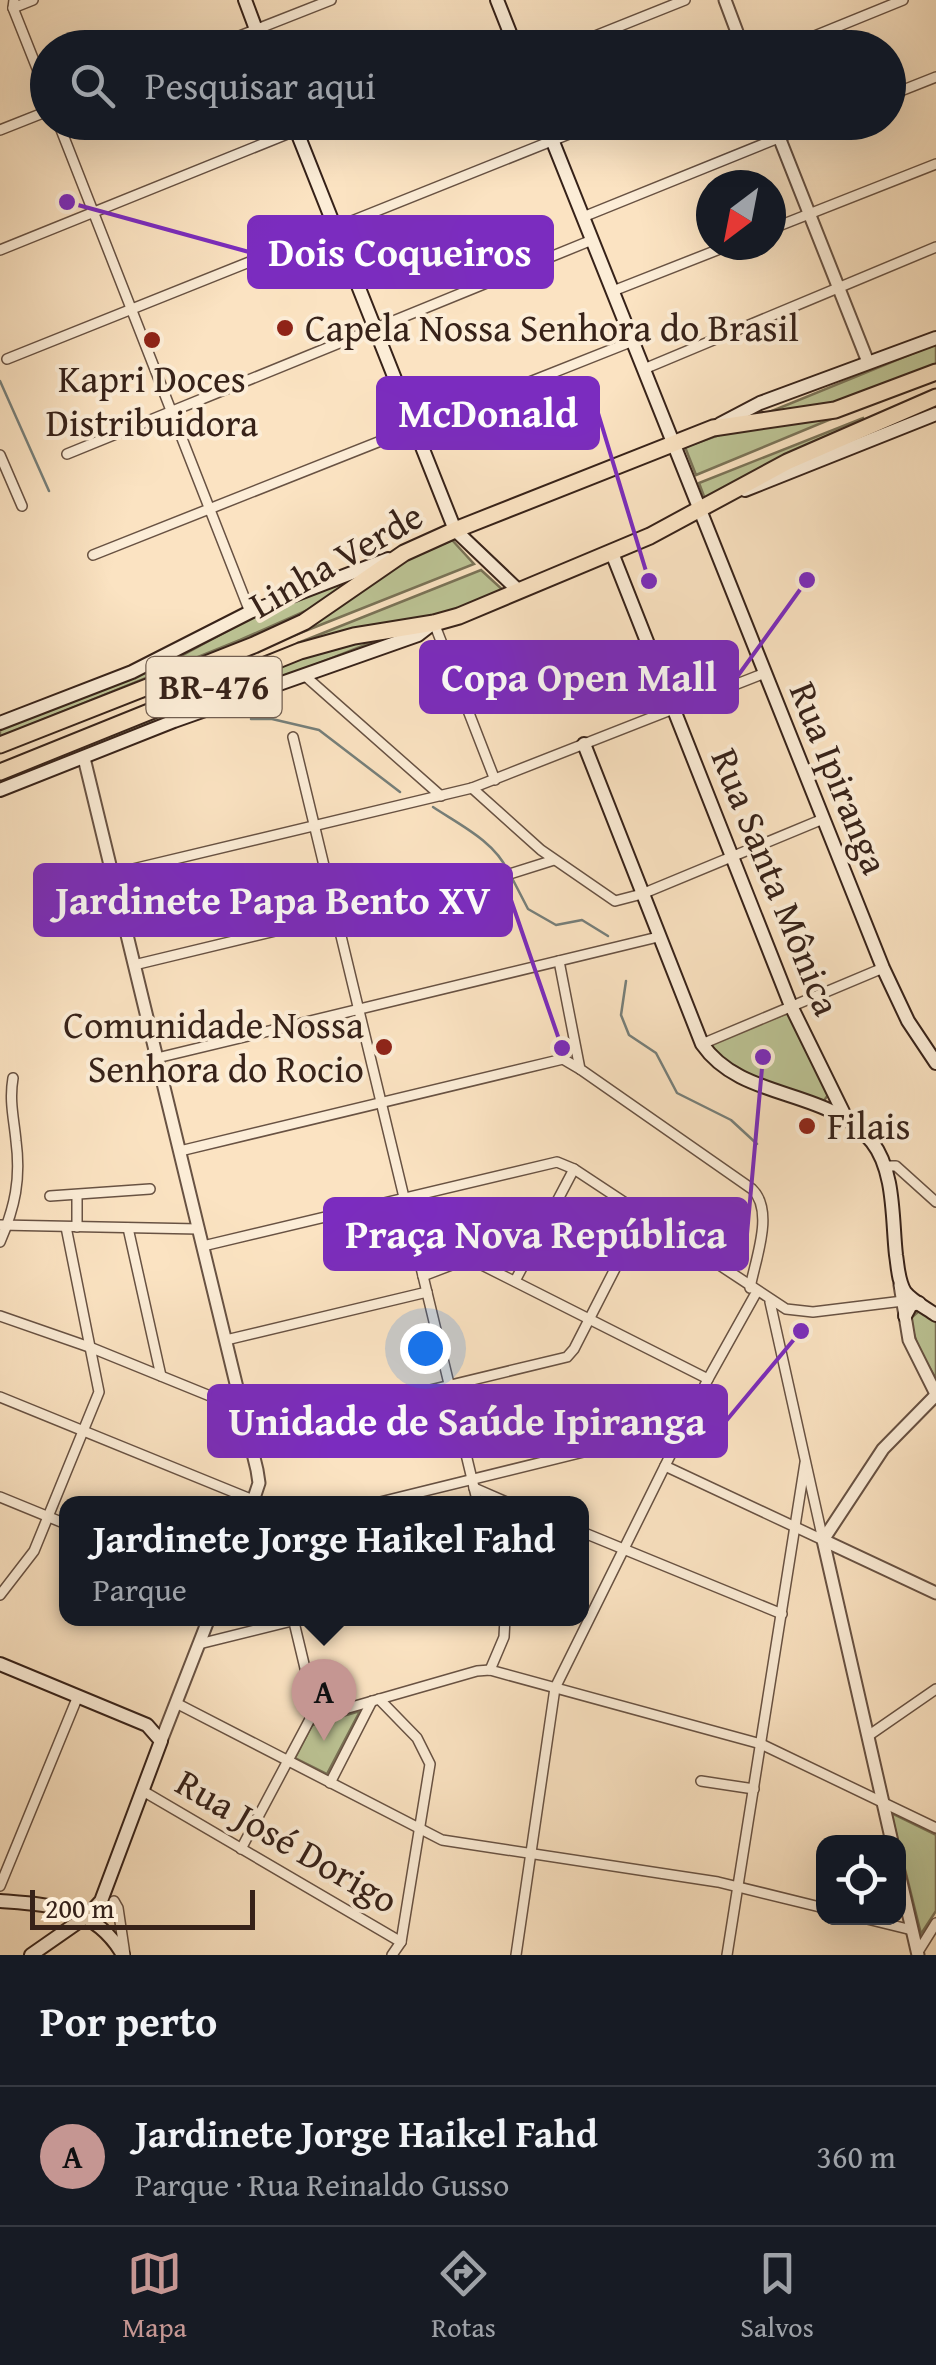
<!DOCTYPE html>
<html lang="pt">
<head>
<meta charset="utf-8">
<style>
  body { margin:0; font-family:"Gentium Book Plus",serif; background:#20242c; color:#f1f3f6 }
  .controls { position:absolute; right:30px; bottom:30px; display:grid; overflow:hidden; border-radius:20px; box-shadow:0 10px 40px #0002 }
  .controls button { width:90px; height:90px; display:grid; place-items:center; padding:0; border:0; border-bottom:2px solid #363941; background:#171b24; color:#f1f3f6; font:50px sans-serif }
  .compass { position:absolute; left:696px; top:170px; width:90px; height:90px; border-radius:50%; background:#171b24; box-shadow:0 10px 40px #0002; rotate:212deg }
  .scale { position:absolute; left:30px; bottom:25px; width:225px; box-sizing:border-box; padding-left:10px; border:5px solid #372219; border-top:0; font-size:28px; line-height:35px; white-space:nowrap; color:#372219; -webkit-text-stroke:8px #fcedd7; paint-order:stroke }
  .you { position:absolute; left:425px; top:1348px; width:35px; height:35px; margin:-25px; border:8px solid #fff; border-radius:50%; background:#1a73e8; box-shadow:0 0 0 15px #1a73e833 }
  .badge { display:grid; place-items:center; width:65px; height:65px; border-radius:50%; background:#c59692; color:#111; font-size:32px; font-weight:700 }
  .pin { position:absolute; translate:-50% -82px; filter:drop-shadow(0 2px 5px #0008) }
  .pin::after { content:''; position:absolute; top:52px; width:35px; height:30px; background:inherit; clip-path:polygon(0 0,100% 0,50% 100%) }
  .popup { position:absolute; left:59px; top:1496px; width:530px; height:130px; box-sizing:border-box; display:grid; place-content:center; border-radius:20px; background:#171b24; filter:drop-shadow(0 2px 8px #0005); font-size:32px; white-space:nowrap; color:#9ea1a6 }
  .popup b { font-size:38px; color:#f1f3f6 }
  .popup::after { content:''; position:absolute; left:50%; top:100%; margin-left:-20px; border:20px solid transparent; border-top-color:#171b24 }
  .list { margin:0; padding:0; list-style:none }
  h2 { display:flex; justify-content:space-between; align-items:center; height:130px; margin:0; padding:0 40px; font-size:42px }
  h2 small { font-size:32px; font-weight:400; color:#9ea1a6 }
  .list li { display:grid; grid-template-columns:65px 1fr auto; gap:30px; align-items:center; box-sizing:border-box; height:140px; padding:0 40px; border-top:2px solid #363941 }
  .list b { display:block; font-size:38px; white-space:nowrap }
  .list p { margin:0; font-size:32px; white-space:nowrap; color:#9ea1a6 }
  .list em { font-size:32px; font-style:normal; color:#9ea1a6 }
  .icon { flex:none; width:55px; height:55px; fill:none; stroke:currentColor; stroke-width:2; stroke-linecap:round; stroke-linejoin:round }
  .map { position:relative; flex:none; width:936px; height:1955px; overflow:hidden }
  .search { position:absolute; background:#171b24; box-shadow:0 10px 40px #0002; left:30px; right:30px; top:30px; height:110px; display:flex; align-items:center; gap:25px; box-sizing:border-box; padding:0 35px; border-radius:55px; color:#9ea1a6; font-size:38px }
  .sheet { height:270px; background:#171b24 }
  nav { display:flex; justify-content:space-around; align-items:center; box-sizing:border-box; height:140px; border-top:2px solid #363941; background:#171b24; font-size:28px; color:#9ea1a6 }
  nav a { display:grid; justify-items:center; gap:5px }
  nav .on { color:#c59692 }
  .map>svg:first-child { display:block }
</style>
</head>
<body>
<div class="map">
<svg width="936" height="1955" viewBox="0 0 936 1955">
  <rect width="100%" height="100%" fill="#fbe3c2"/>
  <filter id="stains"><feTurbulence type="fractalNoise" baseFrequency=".002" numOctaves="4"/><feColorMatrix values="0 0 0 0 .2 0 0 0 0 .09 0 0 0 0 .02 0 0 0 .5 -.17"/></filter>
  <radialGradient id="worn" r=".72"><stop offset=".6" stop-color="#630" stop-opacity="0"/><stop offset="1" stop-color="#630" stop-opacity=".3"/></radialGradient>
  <g fill="#bcc495" stroke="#7a7357" stroke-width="2.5">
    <polygon points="936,344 936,364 837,403 767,413"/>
    <polygon points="860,407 696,475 685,447 722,434"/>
    <polygon points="863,418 864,420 796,451 705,499 699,483"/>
    <polygon points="452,540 474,564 295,635 294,632 406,560"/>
    <polygon points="481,570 504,591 443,615 299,645 298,643"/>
    <polygon points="354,578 319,605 240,640 0,737 0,727 179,657 256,615"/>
    <polygon points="408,635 375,641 246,692 149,724 0,783 0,777 301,657 351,643"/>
    <polygon points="788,1013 828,1095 823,1102 731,1069 712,1046 717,1040"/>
    <path d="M 919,1311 L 936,1320 L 936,1379 C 924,1359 913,1341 911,1318 Z"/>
    <polygon points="360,1711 327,1774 295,1758 312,1725"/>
    <polygon points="891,1813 936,1835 936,1911 921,1934"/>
  </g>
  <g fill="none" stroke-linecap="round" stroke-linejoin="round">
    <g stroke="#767f7a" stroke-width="2.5">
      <polyline points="0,381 49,491"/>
      <polyline points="251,719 272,719 319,730 400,792"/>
      <path d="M 433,807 C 460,825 494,841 508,871"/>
      <polyline points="512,878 528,909 556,925 582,920 608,936"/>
      <polyline points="626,981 621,1015 629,1035 656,1053 677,1093 731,1120 757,1144"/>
    </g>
    <defs>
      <g id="minor">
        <polyline points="14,0 13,8 48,96"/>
        <polyline points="13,8 33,0"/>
        <polyline points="209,48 331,0"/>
        <polyline points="565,48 685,0"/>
        <polyline points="785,48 903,0"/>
        <polyline points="888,96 936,77"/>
        <polyline points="58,122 250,612"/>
        <polyline points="0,130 48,111"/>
        <polyline points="583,217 818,122"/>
        <polyline points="771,229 936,164"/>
        <polyline points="0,250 317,122"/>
        <polyline points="613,291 730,245"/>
        <polyline points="7,359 599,122"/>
        <polyline points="644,369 936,247"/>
        <polyline points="67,454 592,240"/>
        <polyline points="0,455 22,506"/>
        <polyline points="93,555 633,341"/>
        <polyline points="434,623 495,780"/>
        <polyline points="304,675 441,796"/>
        <polyline points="293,737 478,1504"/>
        <polyline points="472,788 541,850 615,901 642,894 823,819"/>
        <polyline points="112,874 472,788 765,673"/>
        <path d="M 559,961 L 580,1069 L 752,1189 C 775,1211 755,1260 750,1288"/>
        <polyline points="134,965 500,877 554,860"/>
        <polyline points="702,1044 883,968"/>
        <polyline points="157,1058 658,937"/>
        <polyline points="180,1151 563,1059 580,1069"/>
        <polyline points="885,1171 889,1166 896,1166 936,1202"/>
        <polyline points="77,1195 77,1227"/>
        <polyline points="50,1196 150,1189"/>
        <polyline points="0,1225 199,1229"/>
        <polyline points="128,1228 161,1376"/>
        <path d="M 0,1242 C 15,1207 21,1179 16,1141 C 14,1119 9,1101 13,1078"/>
        <polyline points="203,1246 557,1162 574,1169 786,1309 813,1312 903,1301"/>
        <polyline points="423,1276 462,1261 478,1263 708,1379"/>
        <polyline points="515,1281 574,1169"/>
        <polyline points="770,1302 823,1540"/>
        <polyline points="0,1316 92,1348 242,1409"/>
        <polyline points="226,1340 427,1292"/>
        <polyline points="0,1397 253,1500"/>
        <polyline points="248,1434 567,1357 574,1349 642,1216"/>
        <polyline points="665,1466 823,1540"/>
        <polyline points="474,1488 511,1504"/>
        <polyline points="0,1497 66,1524"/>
        <polyline points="372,1504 685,1427"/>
        <polyline points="582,1532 782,1614"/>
        <polyline points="0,1595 34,1551 99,1392 66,1227"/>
        <polyline points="199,1644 304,1618"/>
        <polyline points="490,1670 504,1637 505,1618"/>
        <polyline points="379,1699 417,1738 430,1764 401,1942 392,1955"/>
        <polyline points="176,1703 442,1840 718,1882 824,1908"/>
        <polyline points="310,1719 477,1671 490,1670 761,1744 936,1828"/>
        <polyline points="868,1736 936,1689"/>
        <polyline points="701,1781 754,1789"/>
        <polyline points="330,1783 372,1701"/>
        <polyline points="143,1791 401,1942"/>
        <polyline points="241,1849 310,1719 310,1689 293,1618"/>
        <polyline points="0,1886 78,1696"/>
        <polyline points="114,1901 118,1908 125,1955"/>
        <polyline points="863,1918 912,1930"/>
        <polyline points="918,1952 936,1923"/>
        <polyline points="516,1955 555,1688 708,1379 756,1293"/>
        <polyline points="727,1955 805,1463"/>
      </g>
      <g id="tertiary">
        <polyline points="725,0 743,48"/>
        <polyline points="773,122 868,362"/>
        <polyline points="84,758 257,1470 259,1483 252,1504"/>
        <polyline points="900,1285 909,1340 936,1394"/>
        <polyline points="823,1540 892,1842"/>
        <polyline points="823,1540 883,1449 936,1395"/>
        <polyline points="823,1540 936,1593"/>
        <polyline points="161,1741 209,1618"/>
        <polyline points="898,1869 918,1955"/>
      </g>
      <g id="secondary">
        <polyline points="245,0 263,48"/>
        <polyline points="497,0 516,48"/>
        <polyline points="293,122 455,530 519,591"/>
        <polyline points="545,122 883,968 908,1021 936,1063"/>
        <polyline points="720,424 760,403 936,338"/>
        <polyline points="745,490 936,414"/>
        <polyline points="612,553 791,1006 846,1118"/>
        <polyline points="0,723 132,672 250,612 388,559"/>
        <path d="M 584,744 L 702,1044 C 742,1102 828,1087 872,1142 C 895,1171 892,1220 896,1255 C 898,1267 898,1281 905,1292 C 912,1301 926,1308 936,1315"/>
        <polyline points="0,790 174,721 418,635 431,625"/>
        <polyline points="905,1316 911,1305 919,1303"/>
        <polyline points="0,1664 147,1725 161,1741 101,1901 87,1916 31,1955"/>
        <path d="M 0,1901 C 50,1905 95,1906 123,1955"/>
      </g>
      <g id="trunk">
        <polyline points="0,745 254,645 304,622 404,553 455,530 713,428 835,410 936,372"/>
        <polyline points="0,772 300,651 354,636 434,623 459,616 650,536 787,462 936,397"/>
      </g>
    </defs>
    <use href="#minor" stroke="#685243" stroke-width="12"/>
    <use href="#tertiary" stroke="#685243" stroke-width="15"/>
    <use href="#secondary" stroke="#372219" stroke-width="16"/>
    <use href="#trunk" stroke="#372219" stroke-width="19"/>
    <use href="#minor" stroke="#fcedd7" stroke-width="9"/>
    <use href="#tertiary" stroke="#fcedd7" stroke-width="11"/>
    <use href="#secondary" stroke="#fcedd7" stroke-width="12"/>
    <use href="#trunk" stroke="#fbe3c2" stroke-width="15"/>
  </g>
  <g fill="#8f2418" stroke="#fcedd7" stroke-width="4">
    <circle cx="285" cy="328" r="10"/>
    <circle cx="152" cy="340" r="10"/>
    <circle cx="384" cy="1047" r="10"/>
    <circle cx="807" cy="1126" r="10"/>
  </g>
  <g text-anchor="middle" stroke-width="8" stroke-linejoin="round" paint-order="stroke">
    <rect fill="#fcedd7" stroke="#725f52" stroke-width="2.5" x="146.5" y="657" width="135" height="60" rx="8"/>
    <g font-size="35" font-weight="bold" fill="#372219">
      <text x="214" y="699">BR-476</text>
    </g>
    <g font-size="38" fill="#372219" stroke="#fcedd7" text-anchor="start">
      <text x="305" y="341">Capela Nossa Senhora do Brasil</text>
      <text x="152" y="392" text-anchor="middle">Kapri Doces<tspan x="152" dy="44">Distribuidora</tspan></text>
      <text x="364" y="1038" text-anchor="end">Comunidade Nossa<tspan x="364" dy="44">Senhora do Rocio</tspan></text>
      <text x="827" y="1139">Filais</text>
    </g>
    <g font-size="38" fill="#372219" stroke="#fcedd7">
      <text transform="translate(336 560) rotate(-30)" y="13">Linha Verde</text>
      <text transform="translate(839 778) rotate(68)" y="13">Rua Ipiranga</text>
      <text transform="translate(776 882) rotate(68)" y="13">Rua Santa Mônica</text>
      <text transform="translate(287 1841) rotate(30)" y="13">Rua José Dorigo</text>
    </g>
  </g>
  <path fill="none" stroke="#7b2cbf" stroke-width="4" d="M67 202L249 252M649 581L598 413M807 580L737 677M562 1048L511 900M763 1057L747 1234M801 1331L726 1421"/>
  <g fill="#7b2cbf" stroke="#fcedd7" stroke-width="4">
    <circle cx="67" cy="202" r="10"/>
    <circle cx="649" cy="581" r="10"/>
    <circle cx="807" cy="580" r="10"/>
    <circle cx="562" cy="1048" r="10"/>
    <circle cx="763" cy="1057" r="10"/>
    <circle cx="801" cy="1331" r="10"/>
  </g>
  <g fill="#7b2cbf" stroke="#7b2cbf" stroke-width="4">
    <rect x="249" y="217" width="303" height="70" rx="10"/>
    <rect x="378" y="378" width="220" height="70" rx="10"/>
    <rect x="421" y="642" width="316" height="70" rx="10"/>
    <rect x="35" y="865" width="476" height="70" rx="10"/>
    <rect x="325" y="1199" width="422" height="70" rx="10"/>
    <rect x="209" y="1386" width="517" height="70" rx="10"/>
  </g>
  <g font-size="40" text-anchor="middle" font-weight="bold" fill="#fff">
    <text x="400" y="266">Dois Coqueiros</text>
    <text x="488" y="427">McDonald</text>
    <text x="579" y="691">Copa Open Mall</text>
    <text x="273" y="914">Jardinete Papa Bento XV</text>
    <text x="536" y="1248">Praça Nova República</text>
    <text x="467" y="1435">Unidade de Saúde Ipiranga</text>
  </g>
  <rect width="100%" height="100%" filter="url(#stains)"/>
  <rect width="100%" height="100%" fill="url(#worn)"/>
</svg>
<div class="controls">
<button><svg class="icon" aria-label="locate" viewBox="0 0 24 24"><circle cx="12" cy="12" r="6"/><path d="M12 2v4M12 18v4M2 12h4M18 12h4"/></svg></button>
</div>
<svg class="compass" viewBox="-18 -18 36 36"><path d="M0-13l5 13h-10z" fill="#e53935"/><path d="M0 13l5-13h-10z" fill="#9ea1a6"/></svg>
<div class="scale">200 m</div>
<div class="you"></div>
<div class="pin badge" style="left:324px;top:1741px">A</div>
<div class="popup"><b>Jardinete Jorge Haikel Fahd</b>Parque</div>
<div class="search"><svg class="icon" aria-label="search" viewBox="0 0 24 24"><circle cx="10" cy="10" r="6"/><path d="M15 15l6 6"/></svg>Pesquisar aqui</div>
</div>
<section class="sheet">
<h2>Por perto<small></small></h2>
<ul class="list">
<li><span class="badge">A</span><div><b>Jardinete Jorge Haikel Fahd</b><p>Parque · Rua Reinaldo Gusso</p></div><em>360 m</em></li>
</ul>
</section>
<nav>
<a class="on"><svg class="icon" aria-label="map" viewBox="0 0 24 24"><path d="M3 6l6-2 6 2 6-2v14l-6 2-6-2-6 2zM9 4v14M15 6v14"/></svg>Mapa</a>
<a><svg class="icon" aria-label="directions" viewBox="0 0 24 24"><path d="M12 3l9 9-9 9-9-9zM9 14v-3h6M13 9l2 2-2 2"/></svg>Rotas</a>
<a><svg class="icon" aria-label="saved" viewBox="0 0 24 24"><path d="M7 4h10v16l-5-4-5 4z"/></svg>Salvos</a>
</nav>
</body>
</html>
